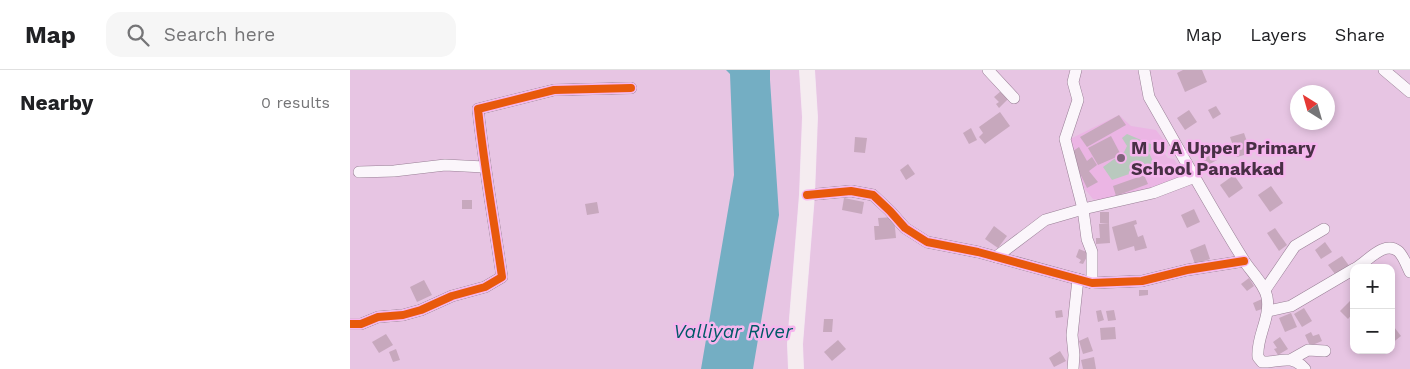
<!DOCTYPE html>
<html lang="en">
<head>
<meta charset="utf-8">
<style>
  body { margin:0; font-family:"Work Sans",sans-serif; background:#f6f6f6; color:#202124 }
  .controls { position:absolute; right:15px; bottom:15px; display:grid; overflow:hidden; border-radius:10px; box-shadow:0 2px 8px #0003 }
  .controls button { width:45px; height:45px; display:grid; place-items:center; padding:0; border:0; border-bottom:1px solid #e0e0e0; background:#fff; color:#202124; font:25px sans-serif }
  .compass { position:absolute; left:940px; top:15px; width:45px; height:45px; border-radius:50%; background:#fff; box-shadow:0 2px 8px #0003; rotate:323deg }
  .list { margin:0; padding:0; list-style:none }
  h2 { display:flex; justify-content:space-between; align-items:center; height:65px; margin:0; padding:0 20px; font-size:21px }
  h2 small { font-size:16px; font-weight:400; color:#757577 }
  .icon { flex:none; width:28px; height:28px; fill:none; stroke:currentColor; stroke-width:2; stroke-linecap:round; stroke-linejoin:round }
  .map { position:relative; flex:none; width:1060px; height:299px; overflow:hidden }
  header { display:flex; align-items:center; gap:30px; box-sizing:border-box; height:70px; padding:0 25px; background:#fff; border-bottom:1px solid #e0e0e0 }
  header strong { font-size:24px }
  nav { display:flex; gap:28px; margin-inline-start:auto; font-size:18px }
  .search { width:350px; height:45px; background:#f6f6f6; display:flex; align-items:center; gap:12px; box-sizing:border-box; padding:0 18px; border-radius:15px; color:#757577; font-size:19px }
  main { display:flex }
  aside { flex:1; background:#fff }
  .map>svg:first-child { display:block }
</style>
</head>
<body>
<header>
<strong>Map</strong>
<div class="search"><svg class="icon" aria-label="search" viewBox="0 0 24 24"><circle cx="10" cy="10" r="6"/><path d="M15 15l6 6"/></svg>Search here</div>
<nav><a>Map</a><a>Layers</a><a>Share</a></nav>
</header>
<main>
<aside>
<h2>Nearby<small>0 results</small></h2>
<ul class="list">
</ul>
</aside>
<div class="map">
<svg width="1060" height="299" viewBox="0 0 1060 299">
  <rect width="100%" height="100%" fill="#e7c5e3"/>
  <polygon fill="#ebb5e4" points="769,45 781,56 806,60 818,76 814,83 818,88 824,89 836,107 758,131 743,129 726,108 716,71"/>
  <polygon fill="#b9c9be" points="777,64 803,75 799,83 805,95 762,110 753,97 774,82 777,76 772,68"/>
  <polygon fill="#74aec3" points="376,0 420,0 420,10 429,145 403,299 351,299 384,105 380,4"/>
  <g fill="#c7a8bd">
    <polygon points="833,0 852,0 857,12 835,22 827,3"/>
    <polygon points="651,21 658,29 649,38 646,34 649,32 644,27"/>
    <polygon points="866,36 871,44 863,49 858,40"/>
    <polygon points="839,40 847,52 835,60 827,48"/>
    <polygon points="650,42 660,56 635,74 629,67 633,63 629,57"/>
    <polygon points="769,45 776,55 737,77 730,67"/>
    <polygon points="621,58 627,70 619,74 613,63"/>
    <polygon points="894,63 901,83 887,87 880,67"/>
    <polygon points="761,66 771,85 748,95 738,78"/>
    <polygon points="505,67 517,68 515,83 504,82"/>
    <polygon points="729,77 737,91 742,87 747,95 739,101 748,112 737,118 720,83"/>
    <polygon points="864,83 867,90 856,96 853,89"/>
    <polygon points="558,94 565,104 556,110 550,100"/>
    <polygon points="794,105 798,114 766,126 763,116"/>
    <polygon points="884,105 893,118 879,128 870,115"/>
    <polygon points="921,116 933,133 920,142 908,125"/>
    <polygon points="494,128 514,132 512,144 492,140"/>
    <rect x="112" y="130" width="10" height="9"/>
    <polygon points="247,132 249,143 237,145 235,134"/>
    <polygon points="844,139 850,152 837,158 831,145"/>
    <rect x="750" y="142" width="9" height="11"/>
    <polygon points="544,147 546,168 525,170 524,156 529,156 528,148"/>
    <polygon points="786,150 787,154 784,155 788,167 793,165 797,178 785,181 784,176 768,181 762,157"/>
    <polygon points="759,153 760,173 746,174 746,168 750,168 749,154"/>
    <polygon points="644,156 657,166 648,178 635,169"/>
    <polygon points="925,158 937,175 929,181 917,163"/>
    <polygon points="975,172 982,182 971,189 965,180"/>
    <polygon points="855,174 860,189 845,194 840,180"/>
    <polygon points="729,179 739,183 733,194 729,193 731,190 726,187"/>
    <polygon points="992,186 1000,197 991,203 989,201 985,204 978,195"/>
    <polygon points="899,208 904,216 897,221 891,214"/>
    <polygon points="74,210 82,225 67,232 60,217"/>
    <polygon points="789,220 798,220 798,225 789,226"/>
    <polygon points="912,229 915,238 906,241 903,233"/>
    <polygon points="1000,231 1004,235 1004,242 998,249 990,241"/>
    <polygon points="954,238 962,251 952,257 944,244"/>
    <polygon points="712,240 713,247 706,248 705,241"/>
    <polygon points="751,240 754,250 748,252 746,241"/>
    <polygon points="764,240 766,250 758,251 756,241"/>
    <polygon points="941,243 947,257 935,262 929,248"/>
    <polygon points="474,249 483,249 482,262 473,262"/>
    <polygon points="1041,253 1051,266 1041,274"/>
    <polygon points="765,257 766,269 751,270 750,258"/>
    <polygon points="961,262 963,266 969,264 972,271 960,276 955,265"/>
    <polygon points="36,264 43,275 29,283 22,272"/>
    <polygon points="738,267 743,281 733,284 729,271"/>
    <polygon points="930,267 938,279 928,285 924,279 927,278 923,272"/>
    <polygon points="488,270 496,279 482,291 474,282"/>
    <polygon points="46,279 50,290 43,292 39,282"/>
    <polygon points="710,281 716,291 704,297 699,288"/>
    <polygon points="744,287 746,299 733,299 731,290"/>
  </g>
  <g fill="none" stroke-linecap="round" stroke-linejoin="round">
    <defs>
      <g id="minor">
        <polyline points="638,0 664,28"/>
        <polyline points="726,0 723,12 728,30 715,69 733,139 737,169 742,182 742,213"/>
        <path d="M 794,0 L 799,27 C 830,81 860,136 893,189 C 900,201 914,213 917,227 C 921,248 906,267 908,287 L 912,292 C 929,293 941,283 955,299"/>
        <polyline points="1034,0 1060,22"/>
        <polyline points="9,102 44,101 95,95 134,97"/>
        <polyline points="457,125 501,121 523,125 540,141 555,158 577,172 628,182 742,213 792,211 837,200 894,191"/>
        <polyline points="646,187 695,150 733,139 803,123 845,107"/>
        <path d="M 1006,198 C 1017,192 1034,170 1048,181 C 1053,185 1057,196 1060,202"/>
        <polyline points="915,220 945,176 974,159"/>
        <polyline points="918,241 941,236 1004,199"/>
        <path d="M 0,254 L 11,254 L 28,247 L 53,245 L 71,240 L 102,226 L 135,217 L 152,207 C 144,151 134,96 128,39 L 204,20 L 281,18"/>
        <polyline points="942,289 958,280 975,281"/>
        <polyline points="723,299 724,285 722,265 728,209"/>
      </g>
      <polyline id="major" points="446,299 445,274 457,125 460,47 457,0"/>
    </defs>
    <use href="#minor" stroke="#987f95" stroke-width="12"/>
    <use href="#major" stroke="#f4e5f2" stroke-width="16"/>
    <use href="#minor" stroke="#fbf6fb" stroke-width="11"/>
    <use href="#major" stroke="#f5ecf0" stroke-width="15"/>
    <defs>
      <g id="cycleway">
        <polyline points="457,125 501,121 523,125 540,141 555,158 577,172 628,182 742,213 792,211 837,200 894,191"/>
        <path d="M 0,254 L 11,254 L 28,247 L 53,245 L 71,240 L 102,226 L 135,217 L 152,207 C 144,151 134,96 128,39 L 204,20 L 281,18"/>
      </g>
    </defs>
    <use href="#cycleway" stroke="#f6b6ee" stroke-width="11"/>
    <use href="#cycleway" stroke="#e8590c" stroke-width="8"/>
  </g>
  <circle fill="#80647c" stroke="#f6b6ee" stroke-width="2" cx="771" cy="88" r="5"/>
  <g text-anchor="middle" stroke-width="5" stroke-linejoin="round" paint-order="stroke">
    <g font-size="18" font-weight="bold" fill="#482f45" stroke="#f6b6ee" text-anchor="start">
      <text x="781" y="84">M U A Upper Primary<tspan x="781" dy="21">School Panakkad</tspan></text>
    </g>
    <g font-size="19" font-style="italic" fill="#005966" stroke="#f6b6ee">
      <text x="383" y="268">Valliyar River</text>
    </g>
  </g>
</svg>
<div class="controls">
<button>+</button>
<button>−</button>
</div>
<svg class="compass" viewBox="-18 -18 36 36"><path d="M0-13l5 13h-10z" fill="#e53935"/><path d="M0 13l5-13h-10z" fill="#757577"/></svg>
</div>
</main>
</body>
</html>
